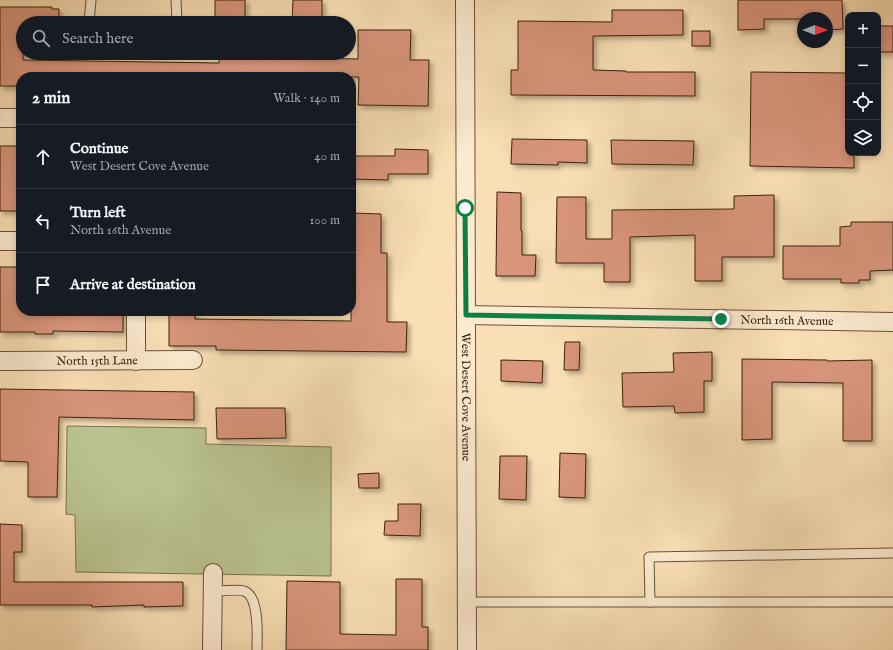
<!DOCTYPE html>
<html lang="en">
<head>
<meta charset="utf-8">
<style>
  body { margin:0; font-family:"IM FELL English",serif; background:#242831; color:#f1f3f6 }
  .controls { position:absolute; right:12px; top:12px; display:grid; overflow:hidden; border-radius:8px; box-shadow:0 2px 6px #0003 }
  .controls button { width:36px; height:36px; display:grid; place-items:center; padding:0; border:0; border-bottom:1px solid #363941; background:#171b24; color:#f1f3f6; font:20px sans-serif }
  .compass { position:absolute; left:797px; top:12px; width:36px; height:36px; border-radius:50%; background:#171b24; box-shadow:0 2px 6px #0003; rotate:90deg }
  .stop { position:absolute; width:12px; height:12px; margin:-9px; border:3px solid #0b8043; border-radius:50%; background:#fff }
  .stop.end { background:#0b8043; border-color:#fff; box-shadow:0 1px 4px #0008 }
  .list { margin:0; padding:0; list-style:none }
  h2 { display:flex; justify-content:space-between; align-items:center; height:52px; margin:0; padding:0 16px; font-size:17px }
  h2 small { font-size:13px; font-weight:400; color:#9ea1a6 }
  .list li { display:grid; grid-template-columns:26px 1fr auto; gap:12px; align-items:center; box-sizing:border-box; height:64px; padding:0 16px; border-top:1px solid #363941 }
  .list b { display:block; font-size:15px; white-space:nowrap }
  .list p { margin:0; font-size:13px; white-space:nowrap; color:#9ea1a6 }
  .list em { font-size:13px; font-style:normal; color:#9ea1a6 }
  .icon { flex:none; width:22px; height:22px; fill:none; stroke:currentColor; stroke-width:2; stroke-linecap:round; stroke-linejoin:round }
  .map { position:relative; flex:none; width:893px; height:650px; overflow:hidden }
  .search { position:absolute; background:#171b24; box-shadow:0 2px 6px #0003; left:16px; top:16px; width:340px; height:44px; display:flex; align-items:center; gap:10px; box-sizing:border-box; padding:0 14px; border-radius:22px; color:#9ea1a6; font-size:15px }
  .panel { position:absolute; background:#171b24; box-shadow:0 2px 6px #0003; left:16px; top:72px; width:340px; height:244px; border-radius:16px }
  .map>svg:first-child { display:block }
</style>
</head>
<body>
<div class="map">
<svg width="893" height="650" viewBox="0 0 893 650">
  <defs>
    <filter id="shadow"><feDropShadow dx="3.5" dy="3.5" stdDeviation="2" flood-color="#0004"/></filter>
  </defs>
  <rect width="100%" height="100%" fill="#f9dfb5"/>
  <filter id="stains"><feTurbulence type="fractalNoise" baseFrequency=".005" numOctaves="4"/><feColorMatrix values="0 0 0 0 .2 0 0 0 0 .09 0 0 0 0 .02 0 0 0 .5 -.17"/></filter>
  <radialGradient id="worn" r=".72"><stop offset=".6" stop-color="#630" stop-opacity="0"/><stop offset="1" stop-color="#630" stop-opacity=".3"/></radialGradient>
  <g fill="#b9c391" stroke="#7b724e">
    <polygon points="203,311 258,311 258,314 203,313"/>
    <polygon points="67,426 206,428 206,444 331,447 331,576 76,572 75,515 66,514"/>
  </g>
  <g fill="#d8957b" stroke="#3d210b" filter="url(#shadow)">
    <rect x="215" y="0" width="30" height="23"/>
    <polygon points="293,0 322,0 322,23 292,23"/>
    <polygon points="738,0 842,0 843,29 827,30 827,18 803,18 803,19 764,19 764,29 738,30"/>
    <polygon points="0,7 52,7 52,9 59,9 59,23 23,23 23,60 219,63 219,56 358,59 358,30 411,30 410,60 429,60 428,106 358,105 359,77 21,77 21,86 0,86"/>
    <polygon points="612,10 683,10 683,35 593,36 593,70 626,71 626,72 695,72 695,96 511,95 511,70 518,70 518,21 612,22"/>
    <rect x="878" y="26" width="15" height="26"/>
    <rect x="692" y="31" width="18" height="15"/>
    <polygon points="751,72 848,73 848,153 854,153 854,168 750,166"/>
    <polygon points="512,139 587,140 587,163 558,162 558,165 511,164"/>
    <polygon points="611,140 694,141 693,165 612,164"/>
    <rect x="0" y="146" width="21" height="65"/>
    <polygon points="395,149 428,150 428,174 388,174 388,180 351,179 351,156 395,156"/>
    <polygon points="497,192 521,193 521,231 522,231 522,255 536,255 535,276 496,276"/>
    <polygon points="774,195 774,257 722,257 722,281 695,281 695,235 630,237 630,282 604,282 604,263 556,263 557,197 586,197 586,239 612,239 612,210 734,209 734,196"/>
    <polygon points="351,213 381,214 381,253 387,253 387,322 407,322 406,352 216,350 216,346 169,346 169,311 195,311 195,319 351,321"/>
    <polygon points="851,222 893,222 893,270 870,271 870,280 859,280 859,283 841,283 841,279 783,279 783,246 840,246 840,227 851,226"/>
    <polygon points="0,267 21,267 21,311 123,311 123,332 53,331 53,334 35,334 35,332 0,332"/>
    <polygon points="565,342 580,342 579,370 564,370"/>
    <polygon points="712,352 712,381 704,381 704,412 675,413 674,406 623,407 622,373 674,372 673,353"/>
    <polygon points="742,359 827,360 827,361 872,360 872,441 843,441 843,383 772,382 772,439 742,440"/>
    <polygon points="501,360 543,361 542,383 501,381"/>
    <polygon points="0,389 194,392 194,420 59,417 57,497 28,497 28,462 0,461"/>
    <polygon points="216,408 285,408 286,438 217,439"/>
    <polygon points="560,453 586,454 585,498 559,497"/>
    <polygon points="500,456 527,456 526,500 499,499"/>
    <polygon points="379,473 379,488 359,488 358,474"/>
    <polygon points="398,504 421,504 420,536 384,535 385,521 398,521"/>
    <polygon points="0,524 22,525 22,552 14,552 14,582 183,582 183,606 144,607 144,605 92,607 92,605 0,605"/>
    <polygon points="396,579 422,579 422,627 428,627 428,650 286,650 287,581 340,582 340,634 396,635"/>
  </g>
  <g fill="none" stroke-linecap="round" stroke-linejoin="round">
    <defs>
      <g id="lane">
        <polyline points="176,0 177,23"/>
        <polyline points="89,23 91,0"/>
        <path d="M 213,591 C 219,591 239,589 244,591 C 260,596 257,637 257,650"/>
        <polyline points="467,602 893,602"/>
        <polyline points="650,602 649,557 893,553"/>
      </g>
      <g id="street">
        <path id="s1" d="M 465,0 L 467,650"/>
        <polyline points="0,118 21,118"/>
        <polyline points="0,241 21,241"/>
        <polyline points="136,311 136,361"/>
        <path id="s2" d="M 466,315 L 893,322"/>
        <path id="s3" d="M 0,361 L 193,360"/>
        <polyline points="212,650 213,573"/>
      </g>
    </defs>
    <use href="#lane" stroke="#6c5036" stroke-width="11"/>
    <use href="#street" stroke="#6c5036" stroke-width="20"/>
    <use href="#lane" stroke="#fbeacf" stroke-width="9"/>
    <use href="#street" stroke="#fbeacf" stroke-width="18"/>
  </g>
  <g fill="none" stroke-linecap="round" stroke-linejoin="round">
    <polyline stroke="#0b8043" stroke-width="5" points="465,208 466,315 721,319"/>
  </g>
  <g text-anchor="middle" stroke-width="3" stroke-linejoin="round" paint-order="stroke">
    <g font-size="12" fill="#3d210b" stroke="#fbeacf">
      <text dy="4" stroke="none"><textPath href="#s2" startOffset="321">North 16th Avenue</textPath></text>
      <text dy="4" stroke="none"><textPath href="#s3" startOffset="97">North 15th Lane</textPath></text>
      <text dy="4" stroke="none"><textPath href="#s1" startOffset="397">West Desert Cove Avenue</textPath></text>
    </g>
  </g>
  <rect width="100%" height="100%" filter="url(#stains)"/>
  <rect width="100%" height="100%" fill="url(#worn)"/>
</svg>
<div class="controls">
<button>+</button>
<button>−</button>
<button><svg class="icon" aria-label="locate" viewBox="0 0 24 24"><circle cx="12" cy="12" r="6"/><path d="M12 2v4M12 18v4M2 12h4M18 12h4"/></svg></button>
<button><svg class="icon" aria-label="layers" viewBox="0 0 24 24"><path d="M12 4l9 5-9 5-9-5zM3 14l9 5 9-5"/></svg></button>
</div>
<svg class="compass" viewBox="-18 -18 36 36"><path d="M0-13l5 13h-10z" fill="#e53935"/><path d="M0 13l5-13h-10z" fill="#9ea1a6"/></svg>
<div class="stop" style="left:465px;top:208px"></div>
<div class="stop end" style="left:721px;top:319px"></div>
<div class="search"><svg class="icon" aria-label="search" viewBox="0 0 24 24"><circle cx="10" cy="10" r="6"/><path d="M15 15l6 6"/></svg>Search here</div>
<section class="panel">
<h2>2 min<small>Walk · 140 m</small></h2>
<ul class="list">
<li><svg class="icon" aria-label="ahead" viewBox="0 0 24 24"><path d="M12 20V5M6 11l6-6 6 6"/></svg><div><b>Continue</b><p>West Desert Cove Avenue</p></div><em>40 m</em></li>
<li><svg class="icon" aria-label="left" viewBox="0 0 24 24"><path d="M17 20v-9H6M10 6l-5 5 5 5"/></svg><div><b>Turn left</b><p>North 16th Avenue</p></div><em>100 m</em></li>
<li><svg class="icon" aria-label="arrive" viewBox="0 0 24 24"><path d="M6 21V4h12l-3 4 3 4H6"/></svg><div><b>Arrive at destination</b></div></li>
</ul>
</section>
</div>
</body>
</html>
